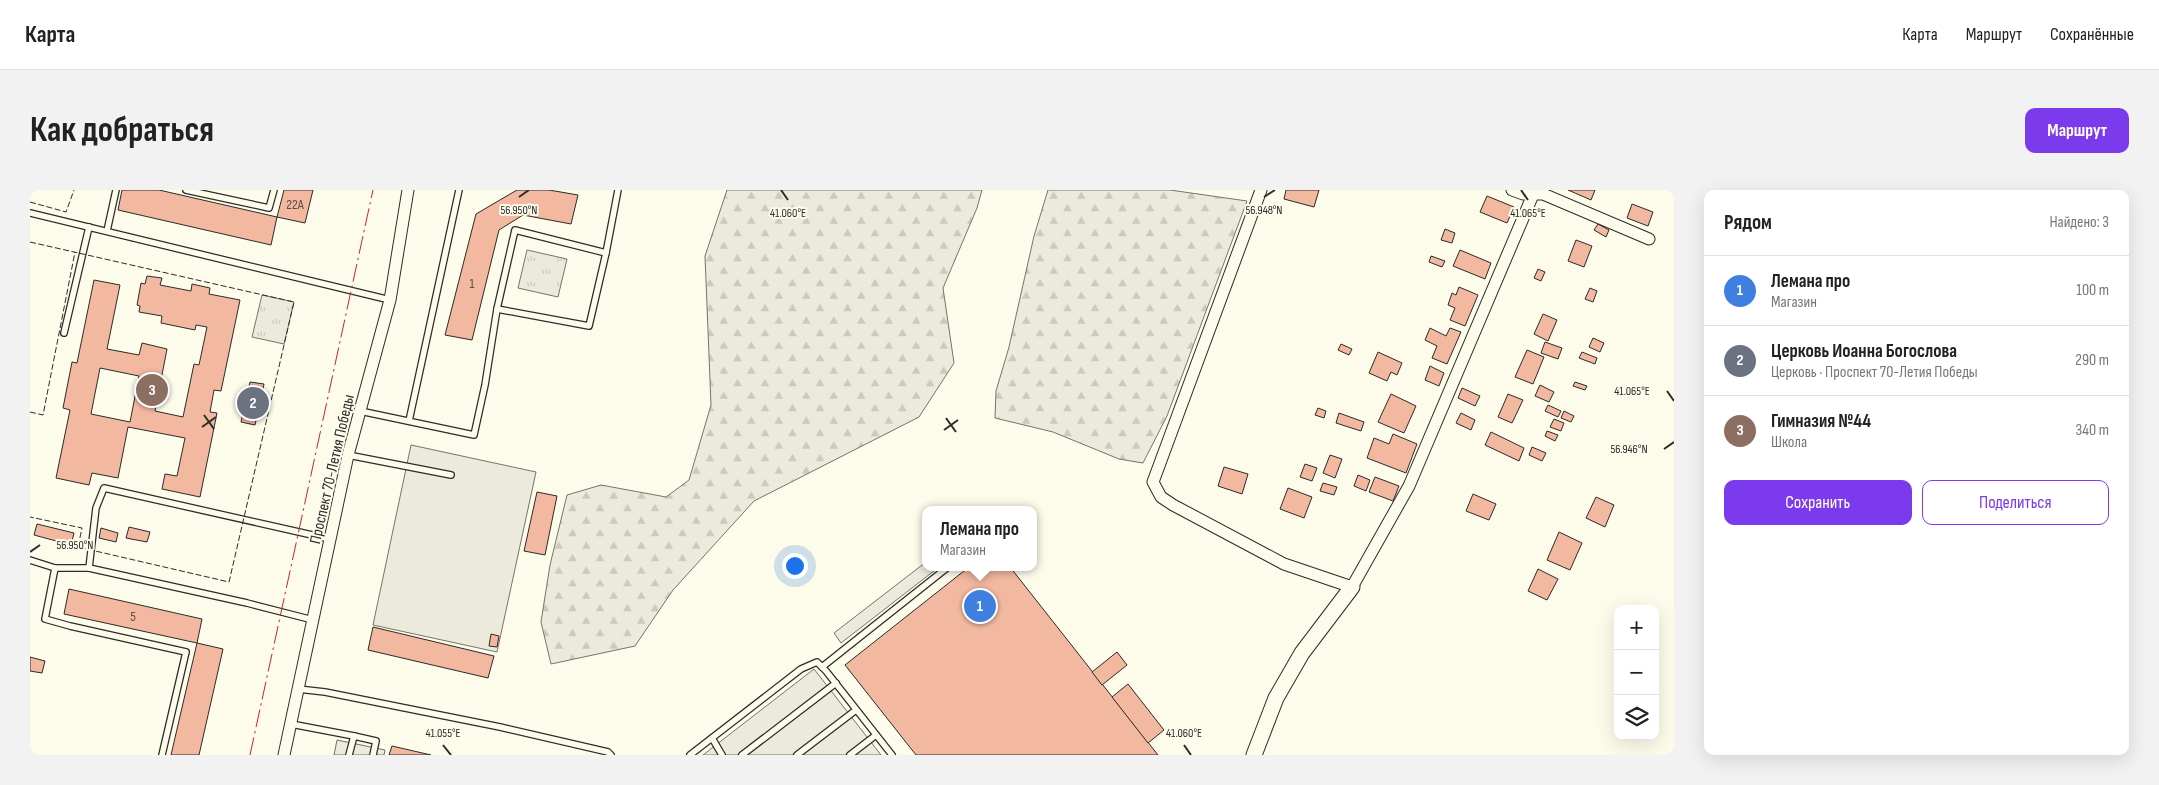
<!DOCTYPE html>
<html lang="ru">
<head>
<meta charset="utf-8">
<style>
  body { margin:0; font-family:"Sofia Sans Condensed",sans-serif; background:#f2f2f2; color:#222 }
  .controls { position:absolute; right:15px; bottom:15px; display:grid; overflow:hidden; border-radius:10px; box-shadow:0 5px 20px #0002 }
  .controls button { width:45px; height:45px; display:grid; place-items:center; padding:0; border:0; border-bottom:1px solid #e0e0e0; background:#fff; color:#222; font:25px sans-serif }
  .you { position:absolute; left:764px; top:375px; width:18px; height:18px; margin:-12px; border:4px solid #fff; border-radius:50%; background:#1a73e8; box-shadow:0 0 0 8px #1a73e833 }
  .badge { display:grid; place-items:center; width:32px; height:32px; border-radius:50%; background:#7c3aed; color:#fff; font-size:16px; font-weight:700 }
  .pin { position:absolute; translate:-50% -50%; border:2px solid #fff; box-shadow:0 1px 5px #0006 }
  .popup { position:absolute; left:892px; top:316px; width:115px; height:65px; box-sizing:border-box; display:grid; place-content:center; border-radius:10px; background:#fff; filter:drop-shadow(0 1px 4px #0005); font-size:16px; white-space:nowrap; color:#767676 }
  .popup b { font-size:19px; color:#222 }
  .popup::after { content:''; position:absolute; left:50%; top:100%; margin-left:-10px; border:10px solid transparent; border-top-color:#fff }
  .list { margin:0; padding:0; list-style:none }
  h2 { display:flex; justify-content:space-between; align-items:center; height:65px; margin:0; padding:0 20px; font-size:21px }
  h2 small { font-size:16px; font-weight:400; color:#767676 }
  .list li { display:grid; grid-template-columns:32px 1fr auto; gap:15px; align-items:center; box-sizing:border-box; height:70px; padding:0 20px; border-top:1px solid #e0e0e0 }
  .list b { display:block; font-size:19px; white-space:nowrap }
  .list p { margin:0; font-size:16px; white-space:nowrap; color:#767676 }
  .list em { font-size:16px; font-style:normal; color:#767676 }
  .actions { display:flex; gap:10px; padding:15px 20px }
  .actions a { flex:1; padding:11px 0; border:1px solid #7c3aed; border-radius:10px; text-align:center; font-size:18px; color:#7c3aed }
  .actions .main { background:#7c3aed; color:#fff }
  .icon { flex:none; width:28px; height:28px; fill:none; stroke:currentColor; stroke-width:2; stroke-linecap:round; stroke-linejoin:round }
  .map { position:relative; flex:none; width:1644px; height:565px; overflow:hidden; border-radius:10px }
  header { display:flex; align-items:center; gap:30px; box-sizing:border-box; height:70px; padding:0 25px; background:#fff; border-bottom:1px solid #e0e0e0 }
  header strong { font-size:24px }
  nav { display:flex; gap:28px; margin-inline-start:auto; font-size:18px }
  .intro { display:flex; align-items:center; justify-content:space-between; box-sizing:border-box; height:120px; padding:0 30px }
  h1 { margin:0; font-size:35px }
  .button { padding:12px 22px; border-radius:10px; background:#7c3aed; color:#fff; font-size:18px; font-weight:700 }
  main { display:flex; gap:30px; padding:0 30px }
  aside { flex:1; background:#fff; border-radius:10px; box-shadow:0 5px 20px #0002 }
  .map>svg:first-child { display:block }
</style>
</head>
<body>
<header>
<strong>Карта</strong>
<nav><a>Карта</a><a>Маршрут</a><a>Сохранённые</a></nav>
</header>
<div class="intro"><h1>Как добраться</h1><a class="button">Маршрут</a></div>
<main>
<div class="map">
<svg width="1644" height="565" viewBox="0 0 1644 565">
  <defs>
    <pattern id="grass-tufts" width="24" height="20" patternUnits="userSpaceOnUse" patternTransform="scale(1.25)"><rect width="24" height="20" fill="#ecebdb"/><path d="M3 7l-1-3M5 7V3M7 7l1-3M15 17l-1-3M17 17v-4M19 17l1-3" fill="none" stroke="#cbcabc"/></pattern>
    <pattern id="forest-firs" width="22" height="20" patternUnits="userSpaceOnUse" patternTransform="scale(1.25)"><rect width="22" height="20" fill="#ecebdb"/><path d="M5 1l3.5 6h-7zM16 11l3.5 6h-7z" fill="#cbcabc"/></pattern>
  </defs>
  <rect width="100%" height="100%" fill="#fdfbea"/>
  <g fill="url(#grass-tufts)" stroke="#74746e">
    <polygon points="497,60 537,69 528,107 488,98"/>
    <polygon points="232,105 264,112 254,154 222,147"/>
  </g>
  <g fill="url(#forest-firs)" stroke="#74746e">
    <polygon points="697,0 952,0 947,18 913,98 924,173 889,227 724,311 643,400 605,456 521,474 511,432 520,375 537,305 571,295 636,307 659,290 681,215 675,66"/>
    <polygon points="1018,0 1140,0 1217,11 1137,226 1113,273 1089,269 1023,242 965,228 966,201 979,157 1004,46"/>
  </g>
  <g fill="#eceadb" stroke="#74746e">
    <polygon points="381,255 506,282 467,462 343,435"/>
    <polygon points="896,372 896,377 909,377 811,453 804,443"/>
    <polygon points="784,479 851,565 673,565"/>
    <polygon points="307,550 355,560 354,565 304,565"/>
  </g>
  <g fill="#f2b8a0" stroke="#2b2b2b" fill-rule="evenodd">
    <polygon points="92,0 129,0 247,27 241,55 88,20"/>
    <polygon points="254,0 283,0 275,33 247,27"/>
    <polygon points="487,0 519,0 548,5 541,34 493,25 469,40 442,150 415,145 446,24"/>
    <polygon points="1256,0 1289,0 1284,17 1254,9"/>
    <polygon points="1538,0 1565,0 1561,10"/>
    <polygon points="1457,6 1484,17 1477,33 1450,22"/>
    <polygon points="1602,14 1623,22 1618,36 1597,28"/>
    <polygon points="1568,34 1579,40 1576,47 1564,40"/>
    <polygon points="1415,39 1425,43 1422,53 1411,50"/>
    <polygon points="1546,50 1562,56 1554,77 1538,71"/>
    <polygon points="1430,60 1461,73 1455,89 1423,76"/>
    <polygon points="1401,66 1415,71 1412,77 1399,72"/>
    <polygon points="1508,79 1515,82 1511,91 1504,88"/>
    <path d="M 117,86 L 132,88 L 130,95 L 161,101 L 162,94 L 180,98 L 179,104 L 210,110 L 191,201 L 184,200 L 180,222 L 187,223 L 170,307 L 132,299 L 135,284 L 147,286 L 155,248 L 98,237 L 88,288 L 62,283 L 59,295 L 26,288 L 40,220 L 33,218 L 42,172 L 47,173 L 64,90 L 90,95 L 77,159 L 109,165 L 112,153 L 137,159 L 125,221 L 153,227 L 164,174 L 169,175 L 177,137 L 166,135 L 165,140 L 131,133 L 132,126 L 109,122 L 110,116 L 107,115 L 111,93 L 115,94 ZM 70,178 L 109,186 L 100,232 L 61,224 Z"/>
    <polygon points="1429,97 1448,105 1435,136 1420,130 1425,118 1418,115 1422,103 1426,105"/>
    <polygon points="1560,98 1567,101 1563,112 1555,109"/>
    <polygon points="1513,124 1527,130 1518,151 1504,144"/>
    <polygon points="1400,138 1416,146 1420,138 1431,142 1417,174 1402,168 1407,156 1395,150"/>
    <polygon points="1563,148 1574,153 1570,162 1559,157"/>
    <polygon points="1515,152 1532,158 1528,169 1511,163"/>
    <polygon points="1311,154 1322,159 1319,165 1308,160"/>
    <polygon points="1497,160 1514,167 1503,194 1485,187"/>
    <polygon points="1348,162 1372,173 1367,185 1361,182 1357,191 1339,183"/>
    <polygon points="1552,162 1567,168 1565,174 1549,168"/>
    <polygon points="1400,176 1414,183 1409,196 1395,190"/>
    <polygon points="220,192 234,194 225,235 211,232"/>
    <polygon points="1545,192 1557,196 1555,200 1543,196"/>
    <polygon points="1510,195 1524,202 1519,212 1505,206"/>
    <polygon points="1432,198 1450,206 1445,216 1428,208"/>
    <polygon points="1361,204 1386,216 1374,243 1348,232"/>
    <polygon points="1478,204 1493,210 1482,233 1468,227"/>
    <polygon points="1518,215 1531,221 1528,227 1515,221"/>
    <polygon points="1288,218 1296,221 1294,228 1285,225"/>
    <polygon points="1534,221 1544,226 1541,232 1531,228"/>
    <polygon points="1309,223 1334,232 1331,241 1306,233"/>
    <polygon points="1431,223 1445,230 1441,240 1426,233"/>
    <polygon points="1524,229 1534,233 1531,241 1520,237"/>
    <polygon points="1517,241 1528,245 1525,251 1515,246"/>
    <polygon points="1461,242 1494,258 1489,271 1455,255"/>
    <polygon points="1363,244 1387,254 1376,283 1337,268 1344,248 1359,254"/>
    <polygon points="1502,257 1516,263 1512,271 1499,265"/>
    <polygon points="1300,265 1312,269 1305,288 1293,283"/>
    <polygon points="1275,274 1287,278 1282,291 1270,287"/>
    <polygon points="1194,277 1218,284 1212,304 1188,296"/>
    <polygon points="1328,285 1340,290 1336,301 1324,296"/>
    <polygon points="1345,287 1369,296 1363,311 1339,302"/>
    <polygon points="1293,293 1307,297 1304,305 1290,301"/>
    <polygon points="1258,298 1282,307 1274,328 1250,319"/>
    <polygon points="507,302 527,306 515,365 494,361"/>
    <polygon points="1443,304 1466,314 1459,330 1436,321"/>
    <polygon points="1566,307 1584,315 1575,337 1556,328"/>
    <polygon points="7,334 44,343 41,355 4,345"/>
    <polygon points="99,337 120,342 117,352 96,348"/>
    <polygon points="71,338 88,343 86,352 69,348"/>
    <polygon points="1529,342 1552,353 1540,380 1517,370"/>
    <polygon points="939,377 980,377 1128,565 886,565 815,475"/>
    <polygon points="1508,379 1528,389 1517,410 1498,401"/>
    <polygon points="39,399 172,429 167,453 34,424"/>
    <polygon points="343,437 464,466 458,488 338,460"/>
    <polygon points="461,444 469,446 467,457 459,456"/>
    <polygon points="167,453 193,459 169,565 141,565"/>
    <polygon points="1087,462 1097,475 1072,495 1062,482"/>
    <polygon points="0,467 15,471 12,483 0,481"/>
    <polygon points="1098,494 1134,540 1118,553 1082,507"/>
    <polygon points="362,556 401,565 359,565"/>
  </g>
  <g fill="none" stroke-linecap="round" stroke-linejoin="round">
    <defs>
      <g id="service">
        <polyline points="156,0 239,18 244,0"/>
        <polyline points="0,23 360,110"/>
        <polyline points="77,41 86,0"/>
        <polyline points="467,119 559,136 576,63"/>
        <polyline points="34,143 59,37"/>
        <polyline points="330,221 444,245 455,195 467,119 485,40 576,63 588,0"/>
        <polyline points="379,231 429,0"/>
        <polyline points="318,265 421,285"/>
        <polyline points="0,370 25,378 59,378 217,413 283,430"/>
        <polyline points="25,378 15,429 40,436 156,462 132,565"/>
        <polyline points="59,378 66,318 74,298 300,349"/>
        <polyline points="792,477 918,377"/>
        <polyline points="268,499 295,502 470,537 578,562 581,565"/>
        <polyline points="261,534 324,546 319,565"/>
        <polyline points="324,546 346,551 343,565"/>
        <polyline points="682,548 692,565"/>
        <polyline points="660,565 771,479 787,472 796,481 862,565"/>
        <polyline points="712,565 806,493"/>
        <polyline points="767,565 826,520"/>
        <polyline points="820,565 846,545"/>
      </g>
      <g id="minor">
        <polyline points="1231,0 1123,292 1131,307 1143,315 1254,374 1322,397 1379,296 1505,0"/>
        <polyline points="1482,0 1493,4 1513,4 1619,49"/>
        <polyline points="254,565 318,265 360,110 378,0"/>
      </g>
      <polyline id="tertiary" points="1224,565 1246,508 1272,463 1322,397"/>
    </defs>
    <use href="#service" stroke="#2b2b2b" stroke-width="8"/>
    <use href="#minor" stroke="#2b2b2b" stroke-width="13"/>
    <use href="#tertiary" stroke="#2b2b2b" stroke-width="17"/>
    <use href="#service" stroke="#fdfbea" stroke-width="5.5"/>
    <use href="#minor" stroke="#fdfbea" stroke-width="11"/>
    <use href="#tertiary" stroke="#fdfbea" stroke-width="15"/>
    <g stroke="#2b2b2b" stroke-width="1" stroke-dasharray="6 2.5" stroke-linecap="butt">
      <polyline points="0,12 36,22 44,0"/>
      <polyline points="0,52 264,112 199,392 48,357 52,338 0,327"/>
      <polyline points="0,222 13,225 45,62"/>
    </g>
    <polyline stroke="#c62828" stroke-width="1" stroke-dasharray="18 4 2.5 4" stroke-linecap="butt" points="220,565 343,0"/>
  </g>
  <path fill="none" stroke="#2b2b2b" stroke-width="2" d="M 751,0 L 758,10M 1491,0 L 1498,10M 489,7 L 499,0M 1234,7 L 1245,0M 1637,201 L 1644,211M 174,225 L 184,239M 916,228 L 926,242M 172,237 L 186,227M 914,240 L 928,230M 1634,259 L 1644,252M 0,362 L 10,355M 413,555 L 421,565M 1154,555 L 1161,565"/>
  <g text-anchor="middle" stroke-width="4" stroke-linejoin="round" paint-order="stroke">
    <g font-size="14" fill="#5d4e48">
      <text x="265" y="19">22А</text>
      <text x="442" y="98">1</text>
      <text x="103" y="431">5</text>
    </g>
    <g font-size="16" fill="#2b2b2b" stroke="#fdfbea">
      <text transform="translate(301 279) rotate(-77)" y="6">Проспект 70-Летия Победы</text>
    </g>
  </g>
  <g font-size="12" text-anchor="middle" fill="#2b2b2b" stroke="#fdfbea" stroke-width="4" stroke-linejoin="round" paint-order="stroke">
    <text x="489" y="24">56.950°N</text>
    <text x="1234" y="24">56.948°N</text>
    <text x="758" y="27">41.060°E</text>
    <text x="1498" y="27">41.065°E</text>
    <text x="1602" y="205">41.065°E</text>
    <text x="1599" y="263">56.946°N</text>
    <text x="45" y="359">56.950°N</text>
    <text x="413" y="547">41.055°E</text>
    <text x="1154" y="547">41.060°E</text>
  </g>
</svg>
<div class="controls">
<button>+</button>
<button>−</button>
<button><svg class="icon" aria-label="layers" viewBox="0 0 24 24"><path d="M12 4l9 5-9 5-9-5zM3 14l9 5 9-5"/></svg></button>
</div>
<div class="you"></div>
<div class="pin badge" style="left:950px;top:416px;background:#3f7fe0">1</div>
<div class="popup"><b>Лемана про</b>Магазин</div>
<div class="pin badge" style="left:223px;top:213px;background:#6b7280">2</div>
<div class="pin badge" style="left:122px;top:200px;background:#8d6e63">3</div>
</div>
<aside>
<h2>Рядом<small>Найдено: 3</small></h2>
<ul class="list">
<li><span class="badge" style="background:#3f7fe0">1</span><div><b>Лемана про</b><p>Магазин</p></div><em>100 m</em></li>
<li><span class="badge" style="background:#6b7280">2</span><div><b>Церковь Иоанна Богослова</b><p>Церковь · Проспект 70-Летия Победы</p></div><em>290 m</em></li>
<li><span class="badge" style="background:#8d6e63">3</span><div><b>Гимназия №44</b><p>Школа</p></div><em>340 m</em></li>
</ul>
<div class="actions"><a class="main">Сохранить</a><a>Поделиться</a></div>
</aside>
</main>
</body>
</html>
